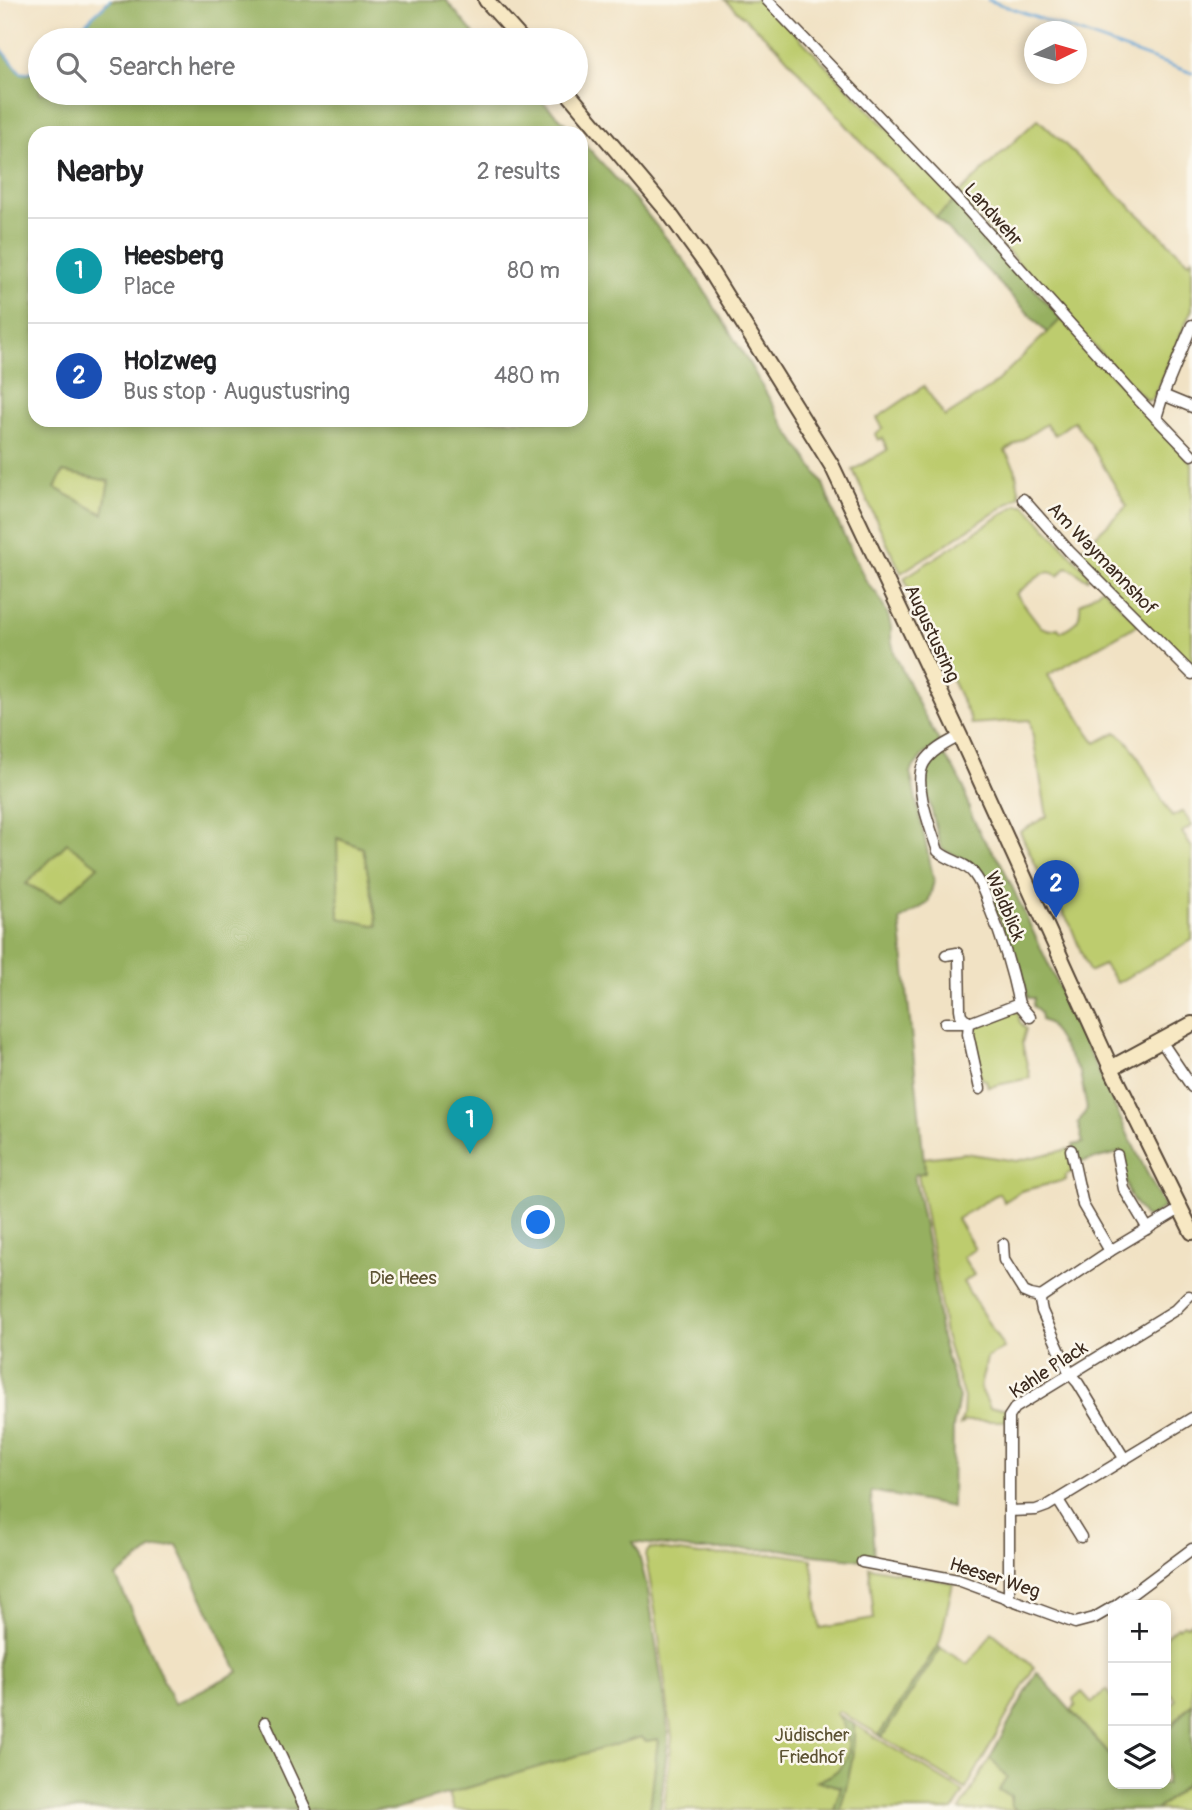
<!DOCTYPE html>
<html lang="en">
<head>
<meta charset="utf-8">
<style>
  body { margin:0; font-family:Pangolin,sans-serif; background:#f6f6f6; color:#202124 }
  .controls { position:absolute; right:21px; bottom:21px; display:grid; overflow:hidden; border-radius:14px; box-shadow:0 4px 10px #0003 }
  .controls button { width:63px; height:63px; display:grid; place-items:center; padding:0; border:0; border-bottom:2px solid #e0e0e0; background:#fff; color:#202124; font:35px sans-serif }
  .compass { position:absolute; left:1024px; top:21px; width:63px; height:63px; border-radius:50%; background:#fff; box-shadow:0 4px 10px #0003; rotate:85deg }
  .you { position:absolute; left:539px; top:1223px; width:24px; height:24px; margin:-18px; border:5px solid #fff; border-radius:50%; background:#1a73e8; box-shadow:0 0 0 10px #1a73e833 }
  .badge { display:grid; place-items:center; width:46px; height:46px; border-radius:50%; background:#111827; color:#fff; font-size:23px; font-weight:700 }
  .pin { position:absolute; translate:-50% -58px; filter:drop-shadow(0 2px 4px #0008) }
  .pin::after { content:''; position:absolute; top:37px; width:24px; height:21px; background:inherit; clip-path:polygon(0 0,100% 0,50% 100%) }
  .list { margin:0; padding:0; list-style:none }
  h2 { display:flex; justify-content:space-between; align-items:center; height:91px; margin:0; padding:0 28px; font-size:30px }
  h2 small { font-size:23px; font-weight:400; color:#757577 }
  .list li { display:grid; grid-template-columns:46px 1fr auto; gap:21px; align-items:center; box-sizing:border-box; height:105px; padding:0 28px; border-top:2px solid #e0e0e0 }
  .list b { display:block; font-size:26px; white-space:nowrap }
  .list p { margin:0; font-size:23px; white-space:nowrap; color:#757577 }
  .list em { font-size:23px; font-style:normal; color:#757577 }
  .icon { flex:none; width:38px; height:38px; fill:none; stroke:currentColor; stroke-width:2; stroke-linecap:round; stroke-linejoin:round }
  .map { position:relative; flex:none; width:1192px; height:1810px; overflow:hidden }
  .search { position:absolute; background:#fff; box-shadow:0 4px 10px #0003; left:28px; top:28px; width:560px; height:77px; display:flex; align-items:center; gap:18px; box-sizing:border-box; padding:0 24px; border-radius:38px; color:#757577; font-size:26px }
  .panel { position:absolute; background:#fff; box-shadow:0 4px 10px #0003; left:28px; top:126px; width:560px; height:301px; border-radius:21px }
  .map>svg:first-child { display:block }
</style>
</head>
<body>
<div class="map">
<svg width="1192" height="1810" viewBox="0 0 1192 1810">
  <rect width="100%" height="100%" fill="#fbf7ec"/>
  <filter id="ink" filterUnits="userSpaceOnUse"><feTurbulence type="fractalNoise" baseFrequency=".0143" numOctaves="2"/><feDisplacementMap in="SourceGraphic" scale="14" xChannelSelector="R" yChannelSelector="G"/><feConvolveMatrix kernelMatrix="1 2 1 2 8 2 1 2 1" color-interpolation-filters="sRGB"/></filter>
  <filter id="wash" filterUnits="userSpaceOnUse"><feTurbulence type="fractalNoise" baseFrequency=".00686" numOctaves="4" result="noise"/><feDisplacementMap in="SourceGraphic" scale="28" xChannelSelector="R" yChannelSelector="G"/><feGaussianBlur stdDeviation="1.57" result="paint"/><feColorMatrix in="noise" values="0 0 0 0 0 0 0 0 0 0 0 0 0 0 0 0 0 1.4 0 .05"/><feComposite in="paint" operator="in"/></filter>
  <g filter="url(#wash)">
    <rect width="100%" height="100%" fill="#f1e2c4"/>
    <g fill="#bdcc6e" stroke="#7c7b46" stroke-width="2">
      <polygon points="725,0 763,0 956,200 936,217 863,144 779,49"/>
      <polygon points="1038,119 1189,262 1192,258 1192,309 1153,398 1148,401 1121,376 957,195"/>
      <polygon points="1061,319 1192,464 1192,663 1187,665 1076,554 1127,506 1091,445 1074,421 1055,435 1046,424 1005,451 1015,468 1020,496 901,573 853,470 887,450 883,438 878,440 875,434 883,428 877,418 924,386 945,417 991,387"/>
      <polygon points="63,472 109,481 103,514 54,488"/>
      <path d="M 1017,505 L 1025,505 L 1088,573 L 1088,579 C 1079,577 1075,569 1067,567 L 1058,576 C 1052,572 1048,571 1042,574 L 1016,594 L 1041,627 L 1050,630 L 1058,628 L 1061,632 C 1075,623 1081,622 1080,604 L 1102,588 L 1139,624 L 1048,675 L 1057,690 L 1068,699 L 1088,732 L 1096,743 L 1116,732 L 1126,740 L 1134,750 L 1172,817 L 1183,811 L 1192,826 L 1182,832 L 1192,848 L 1192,940 L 1117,983 L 1104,965 L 1089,972 L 1070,924 L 1045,885 L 1020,832 L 1047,816 L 1030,720 L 971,724 L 970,718 L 904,578 Z"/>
      <polygon points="336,838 363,848 379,926 339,919"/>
      <polygon points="67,843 99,866 60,901 25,883"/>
      <polygon points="1015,1010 1018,1011 1020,1022 1026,1029 1022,1043 1030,1078 988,1087 986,1080 981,1079 971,1034 972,1026"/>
      <polygon points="1069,1149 1072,1172 1065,1175 1066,1180 1021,1191 1004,1202 999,1193 957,1219 975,1249 963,1257 974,1275 963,1282 1004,1348 987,1358 980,1387 990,1408 1006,1408 1006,1421 965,1421 960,1425 963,1416 964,1398 945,1336 936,1272 918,1174 925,1171 924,1158 965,1153 1016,1161"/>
      <path d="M 651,1548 L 700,1555 L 780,1554 L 812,1559 L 820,1628 L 874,1619 L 869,1567 L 953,1583 L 940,1642 L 879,1735 L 839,1711 L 836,1714 C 850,1728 854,1755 839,1770 C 833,1775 826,1778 819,1781 L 841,1787 L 834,1810 L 664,1810 L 672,1737 L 657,1622 L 646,1558 L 647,1552 Z"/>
      <polygon points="1192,1622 1192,1703 1169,1728 1166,1722 1166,1711 1176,1699 1166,1689 1166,1636 1177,1627 1178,1628 1184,1624 1186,1626"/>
      <polygon points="992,1632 1034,1667 966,1789 882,1737 941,1648 967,1664 981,1649"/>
      <polygon points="1106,1690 1113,1699 1113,1759 1071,1711 1076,1705 1073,1700 1082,1692 1092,1703"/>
      <path d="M 854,1724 L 964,1792 L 953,1810 L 840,1810 C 848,1782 855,1754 854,1724 Z"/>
      <polygon points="641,1737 646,1741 658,1739 650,1810 454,1810 449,1793"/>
      <polygon points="990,1758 1007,1777 1011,1805 1016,1810 960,1810"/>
      <polygon points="1184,1786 1192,1787 1192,1810 1156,1810"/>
    </g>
    <g fill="#96b061" stroke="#686d40" stroke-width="2" fill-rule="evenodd">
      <polygon points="110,0 446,0 479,40 67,40"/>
      <path d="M 0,48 L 21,73 L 29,74 L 40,64 L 40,93 L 534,93 L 575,133 L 35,133 L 35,420 L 581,420 L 581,140 L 638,203 L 691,269 L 749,363 L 786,428 L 822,481 L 837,521 L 867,583 L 877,594 L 888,615 L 891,627 L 891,639 L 895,655 L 922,711 L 940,743 L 923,755 L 910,772 L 934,881 L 928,903 L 900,920 L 925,1172 L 914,1175 L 933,1273 L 941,1338 L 959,1398 L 953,1428 L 952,1507 L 871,1491 L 874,1561 L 814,1555 L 780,1549 L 700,1550 L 633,1542 L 638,1551 L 648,1591 L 667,1716 L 668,1741 L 660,1810 L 650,1810 L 658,1739 L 646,1741 L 641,1737 L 392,1810 L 0,1810 ZM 63,472 L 109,481 L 103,514 L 55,488 ZM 337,838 L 363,848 L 378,926 L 339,918 ZM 67,843 L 98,866 L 60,901 L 26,884 ZM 177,1545 L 238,1672 L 174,1704 L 116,1577 L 151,1550 Z"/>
      <polygon points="956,200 1061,319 1047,333 936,217"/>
      <path d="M 944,755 L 954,769 L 964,788 L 970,812 L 982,837 L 1001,863 L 1129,1137 L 1164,1207 L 1150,1218 L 1144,1216 L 1129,1194 L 1119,1153 L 1077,1163 L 1073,1145 L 1083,1143 L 1078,1123 L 1087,1109 L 1080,1073 L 1048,1023 L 1041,1020 C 1041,1013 1039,1010 1033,1006 L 1034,998 L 1028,998 L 1019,961 L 1014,962 C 1007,940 988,877 972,864 C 964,857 952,855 942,849 L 939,841 C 936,830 934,819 931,808 C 926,786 919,767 944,755 Z"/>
      <polygon points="938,1646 941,1648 882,1737 879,1735"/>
      <polygon points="1037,1672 1113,1759 1113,1784 1166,1784 1166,1732 1192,1703 1192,1775 1184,1786 1156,1810 1016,1810 1011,1805 1011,1796 999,1790 1007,1777 990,1758"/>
      <path d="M 840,1716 L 854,1724 C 855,1754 848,1782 840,1810 L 834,1810 L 841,1787 L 817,1781 C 837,1775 853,1760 848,1738 C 846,1730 842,1723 840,1716 Z"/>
    </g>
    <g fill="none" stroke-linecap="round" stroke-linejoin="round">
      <g stroke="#60a2d4" stroke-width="2.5">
        <polyline points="988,0 1192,73"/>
        <polyline points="67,40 110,0"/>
        <polyline points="0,47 21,73 29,73 40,64"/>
      </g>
    </g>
  </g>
  <g filter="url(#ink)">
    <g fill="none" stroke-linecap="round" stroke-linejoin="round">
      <defs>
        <g id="street">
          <polyline points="767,0 956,197 1135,396 1192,455"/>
          <polyline points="1163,395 1192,407"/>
          <polyline points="1156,418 1163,395 1192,325"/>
          <polyline points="1023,499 1069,551 1192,674"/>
          <path d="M 946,955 L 957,953 L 959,957 L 960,1009 L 961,1015 L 969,1023 L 1019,1004 C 1012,971 1003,940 990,909 C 986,897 982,884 974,874 C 966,862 948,861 938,851 C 931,829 912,783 924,763 C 932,750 947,743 960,736"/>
          <polyline points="1019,1004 1030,1017"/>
          <polyline points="945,1023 969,1023 968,1034 980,1089"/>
          <polyline points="1161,1041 1192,1087"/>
          <polyline points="1071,1150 1083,1205 1110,1251"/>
          <polyline points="1117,1155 1124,1189 1148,1229"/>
          <polyline points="1003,1244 1004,1260 1024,1292 1031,1295 1041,1297"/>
          <polyline points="1124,1458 1078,1383 1070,1374 1042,1311 1040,1301 1041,1297 1110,1251 1180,1209"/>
          <polyline points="1058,1500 1081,1537"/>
          <polyline points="1009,1511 1036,1510 1047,1506 1192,1418"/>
          <polyline points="862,1562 958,1580 1075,1623 1094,1618 1113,1607"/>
          <polyline points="1009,1600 1009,1417 1015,1408 1175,1310 1189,1296"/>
          <polyline points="1117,1605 1192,1549"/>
          <polyline points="265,1722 306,1810"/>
        </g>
        <g id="secondary">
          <polyline points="486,0 522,40"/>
          <polyline points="568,93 669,213 708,267 832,466 960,736 1111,1068 1192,1232"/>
          <polyline points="1111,1068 1192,1024"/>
        </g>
      </defs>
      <use href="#street" stroke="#564637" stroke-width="13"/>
      <use href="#secondary" stroke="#564637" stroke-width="18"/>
      <use href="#street" stroke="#fff" stroke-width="10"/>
      <use href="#secondary" stroke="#f7e8c3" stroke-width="14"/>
    </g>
  </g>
  <g text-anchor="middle" stroke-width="5" stroke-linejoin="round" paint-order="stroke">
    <g font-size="19" fill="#3b2a1e" stroke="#fbf7ec">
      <text transform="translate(994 214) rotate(48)" y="7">Landwehr</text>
      <text transform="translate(1103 558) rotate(46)" y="7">Am Waymannshof</text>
      <text transform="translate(933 633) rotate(65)" y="7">Augustusring</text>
      <text transform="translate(1006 906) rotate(67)" y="7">Waldblick</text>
      <text transform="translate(1048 1369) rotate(-33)" y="7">Kahle Plack</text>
      <text transform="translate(995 1577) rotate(18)" y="7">Heeser Weg</text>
    </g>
    <g font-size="19" fill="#5c5232" stroke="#fbf7ec">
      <text x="403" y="1284">Die Hees</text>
      <text x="812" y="1741">Jüdischer<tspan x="812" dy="22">Friedhof</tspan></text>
    </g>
  </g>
</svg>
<div class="controls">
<button>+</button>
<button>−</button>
<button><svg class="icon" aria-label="layers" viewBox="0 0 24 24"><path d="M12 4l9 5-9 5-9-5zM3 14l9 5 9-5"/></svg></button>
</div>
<svg class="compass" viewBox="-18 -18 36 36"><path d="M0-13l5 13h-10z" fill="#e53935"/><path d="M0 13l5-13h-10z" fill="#757577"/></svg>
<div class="you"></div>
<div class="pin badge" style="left:470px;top:1154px;background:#0f9aa8">1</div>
<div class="pin badge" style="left:1056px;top:918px;background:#1a4fb4">2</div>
<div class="search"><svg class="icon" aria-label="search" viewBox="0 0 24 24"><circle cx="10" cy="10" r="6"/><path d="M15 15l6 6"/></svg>Search here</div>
<section class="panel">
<h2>Nearby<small>2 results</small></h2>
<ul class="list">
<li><span class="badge" style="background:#0f9aa8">1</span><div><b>Heesberg</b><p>Place</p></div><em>80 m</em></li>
<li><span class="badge" style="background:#1a4fb4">2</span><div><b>Holzweg</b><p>Bus stop · Augustusring</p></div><em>480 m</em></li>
</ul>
</section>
</div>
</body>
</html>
